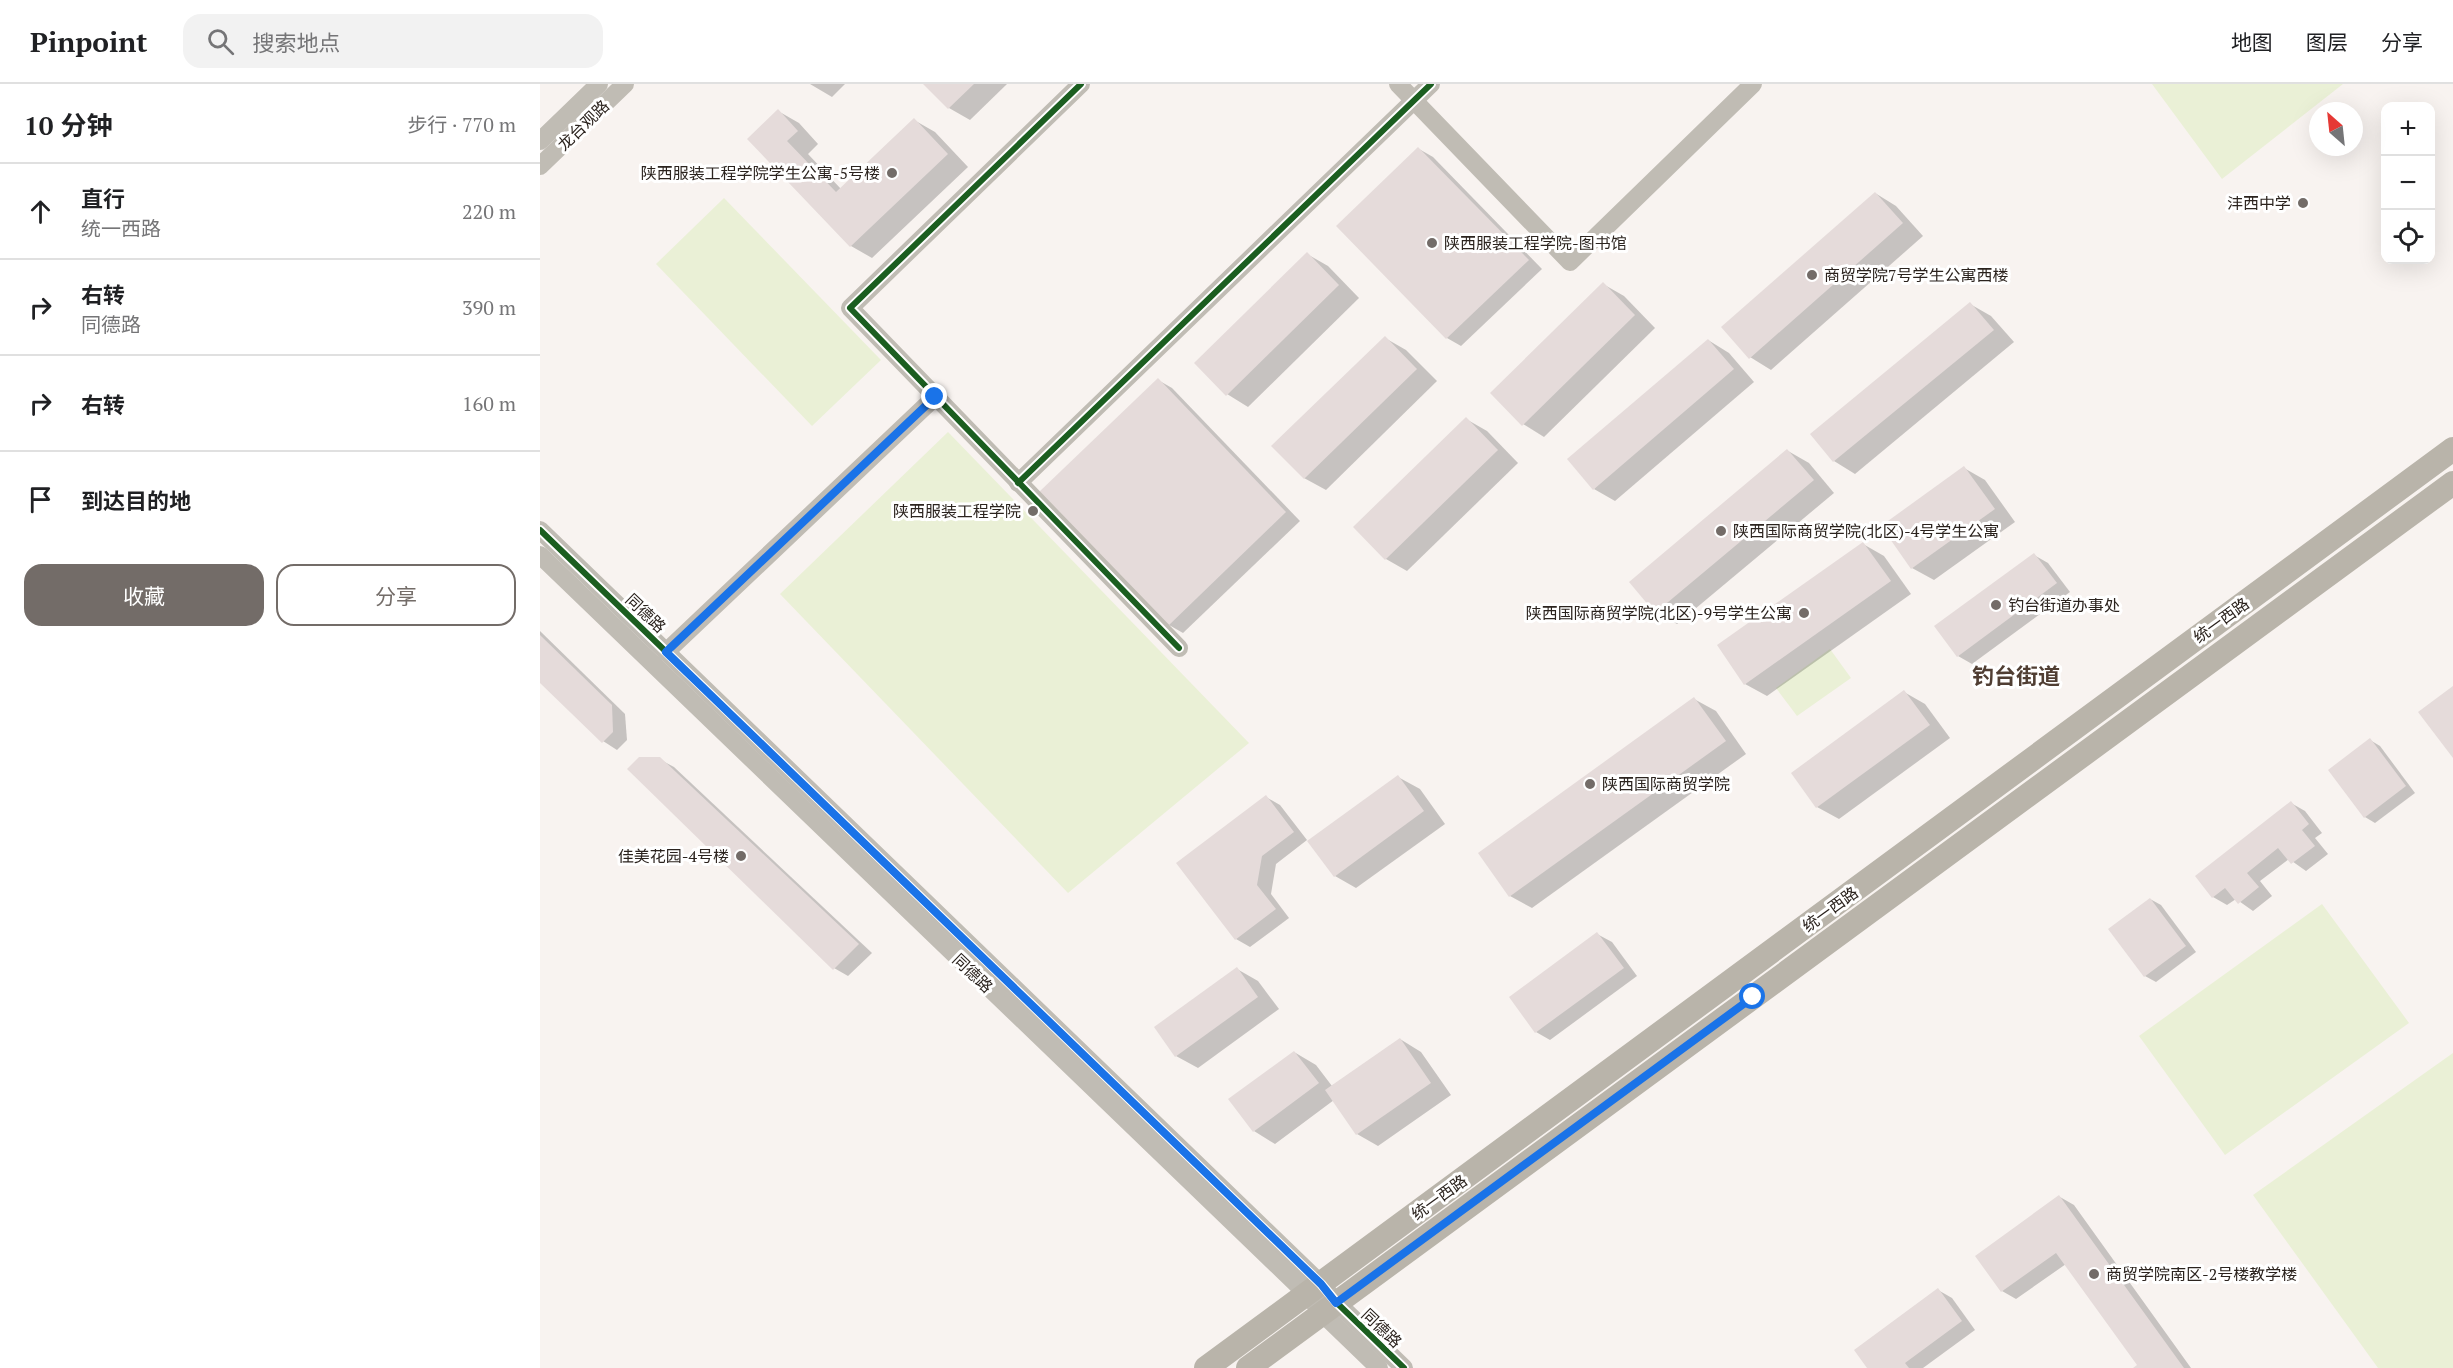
<!DOCTYPE html>
<html lang="zh">
<head>
<meta charset="utf-8">
<style>
  body { margin:0; font-family:"PT Serif","Noto Sans SC",serif; background:#f2f2f2; color:#202124 }
  .controls { position:absolute; right:18px; top:18px; display:grid; overflow:hidden; border-radius:12px; box-shadow:0 6px 24px #0002 }
  .controls button { width:54px; height:54px; display:grid; place-items:center; padding:0; border:0; border-bottom:2px solid #e0e0e0; background:#fff; color:#202124; font:30px sans-serif }
  .compass { position:absolute; left:1769px; top:18px; width:54px; height:54px; border-radius:50%; background:#fff; box-shadow:0 6px 24px #0002; rotate:333deg }
  .stop { position:absolute; width:18px; height:18px; margin:-14px; border:4px solid #1a73e8; border-radius:50%; background:#fff }
  .stop.end { background:#1a73e8; border-color:#fff; box-shadow:0 2px 6px #0008 }
  .list { margin:0; padding:0; list-style:none }
  h2 { display:flex; justify-content:space-between; align-items:center; height:78px; margin:0; padding:0 24px; font-size:26px }
  h2 small { font-size:20px; font-weight:400; color:#757577 }
  .list li { display:grid; grid-template-columns:39px 1fr auto; gap:18px; align-items:center; box-sizing:border-box; height:96px; padding:0 24px; border-top:2px solid #e0e0e0 }
  .list b { display:block; font-size:22px; white-space:nowrap }
  .list p { margin:0; font-size:20px; white-space:nowrap; color:#757577 }
  .list em { font-size:20px; font-style:normal; color:#757577 }
  .actions { display:flex; gap:12px; padding:18px 24px }
  .actions a { flex:1; padding:14px 0; border:2px solid #736c68; border-radius:18px; text-align:center; font-size:21px; color:#736c68 }
  .actions .main { background:#736c68; color:#fff }
  .icon { flex:none; width:33px; height:33px; fill:none; stroke:currentColor; stroke-width:2; stroke-linecap:round; stroke-linejoin:round }
  .map { position:relative; flex:none; width:1913px; height:1284px; overflow:hidden }
  header { display:flex; align-items:center; gap:36px; box-sizing:border-box; height:84px; padding:0 30px; background:#fff; border-bottom:2px solid #e0e0e0 }
  header strong { font-size:28px }
  nav { display:flex; gap:33px; margin-inline-start:auto; font-size:21px }
  .search { width:420px; height:54px; background:#f2f2f2; display:flex; align-items:center; gap:15px; box-sizing:border-box; padding:0 21px; border-radius:18px; color:#757577; font-size:22px }
  main { display:flex }
  aside { flex:1; background:#fff }
  .map>svg:first-child { display:block }
</style>
</head>
<body>
<header>
<strong>Pinpoint</strong>
<div class="search"><svg class="icon" aria-label="search" viewBox="0 0 24 24"><circle cx="10" cy="10" r="6"/><path d="M15 15l6 6"/></svg>搜索地点</div>
<nav><a>地图</a><a>图层</a><a>分享</a></nav>
</header>
<main>
<aside>
<h2>10 分钟<small>步行 · 770 m</small></h2>
<ul class="list">
<li><svg class="icon" aria-label="ahead" viewBox="0 0 24 24"><path d="M12 20V5M6 11l6-6 6 6"/></svg><div><b>直行</b><p>统一西路</p></div><em>220 m</em></li>
<li><svg class="icon" aria-label="right" viewBox="0 0 24 24"><path d="M7 20v-9h11M14 6l5 5-5 5"/></svg><div><b>右转</b><p>同德路</p></div><em>390 m</em></li>
<li><svg class="icon" aria-label="right" viewBox="0 0 24 24"><path d="M7 20v-9h11M14 6l5 5-5 5"/></svg><div><b>右转</b></div><em>160 m</em></li>
<li><svg class="icon" aria-label="arrive" viewBox="0 0 24 24"><path d="M6 21V4h12l-3 4 3 4H6"/></svg><div><b>到达目的地</b></div></li>
</ul>
<div class="actions"><a class="main">收藏</a><a>分享</a></div>
</aside>
<div class="map">
<svg width="1913" height="1284" viewBox="0 0 1913 1284">
  <rect width="100%" height="100%" fill="#f8f3f0"/>
  <g fill="#eaf0d6">
    <polygon points="1612,0 1803,0 1682,95"/>
    <polygon points="184,114 341,276 272,342 116,180"/>
    <polygon points="408,348 709,659 528,809 240,510"/>
    <polygon points="1290,565 1311,594 1257,632 1236,604"/>
    <polygon points="1782,820 1869,939 1685,1071 1599,952"/>
    <polygon points="1913,969 1913,1284 1838,1284 1713,1111"/>
  </g>
  <g fill="#0003">
    <polygon points="270,0 305,0 292,13"/>
    <polygon points="385,0 467,0 430,36 409,24"/>
    <polygon points="238,27 259,39 278,60 268,70 301,105 374,36 395,48 428,83 332,174 311,162 209,55"/>
    <polygon points="879,65 893,73 1002,185 921,262 907,254"/>
    <polygon points="1335,109 1356,122 1383,152 1231,286 1210,273"/>
    <polygon points="767,170 788,182 819,214 708,323 687,310"/>
    <polygon points="1063,200 1084,212 1115,244 1004,353 983,340"/>
    <polygon points="1430,220 1451,232 1474,258 1315,390 1294,377 1272,351"/>
    <polygon points="845,254 866,266 897,297 786,406 764,394"/>
    <polygon points="1168,256 1189,269 1214,298 1075,417 1054,405"/>
    <polygon points="618,296 632,304 760,437 643,549 629,541"/>
    <polygon points="926,335 947,347 978,379 867,487 846,475 815,443"/>
    <polygon points="1248,367 1269,379 1294,409 1137,540 1116,528"/>
    <polygon points="1424,384 1445,396 1475,438 1394,496 1372,484"/>
    <polygon points="1323,460 1344,472 1371,510 1227,612 1205,600"/>
    <polygon points="1494,471 1508,479 1530,508 1432,580 1418,572"/>
    <polygon points="0,547 85,630 87,656 77,666 63,657 0,597"/>
    <polygon points="1364,608 1385,620 1410,654 1299,735 1277,723 1253,690"/>
    <polygon points="1154,615 1176,627 1206,670 992,824 970,812 940,769"/>
    <polygon points="1830,656 1840,662 1875,709 1835,739 1825,733"/>
    <polygon points="119,675 134,683 332,869 308,892 294,884"/>
    <polygon points="858,693 880,705 905,740 816,804 795,792"/>
    <polygon points="726,713 740,721 767,756 736,780 731,810 749,834 710,863 696,855"/>
    <polygon points="1751,719 1765,727 1782,749 1775,754 1788,770 1766,787 1749,775 1720,797 1732,812 1713,827 1696,815 1687,821 1673,813 1657,792"/>
    <polygon points="1610,815 1621,821 1656,868 1616,898 1605,892"/>
    <polygon points="1057,850 1072,858 1097,892 1010,956 996,948"/>
    <polygon points="697,885 718,897 739,925 658,984 636,972"/>
    <polygon points="860,955 881,968 911,1011 838,1062 817,1050 794,1016 735,1060 714,1047 754,968 776,981 792,1002"/>
    <polygon points="1520,1113 1534,1121 1651,1284 1595,1284 1599,1281 1526,1180 1476,1215 1462,1207"/>
    <polygon points="1398,1206 1412,1214 1435,1246 1383,1284 1328,1284"/>
  </g>
  <g fill="#e5dbda">
    <polygon points="383,0 434,0 408,25"/>
    <polygon points="238,25 258,47 247,57 296,108 374,34 408,70 310,163 207,55"/>
    <polygon points="878,63 989,176 906,255 796,142"/>
    <polygon points="1335,108 1363,139 1209,275 1181,243"/>
    <polygon points="767,168 799,201 686,312 654,279"/>
    <polygon points="1063,198 1095,231 982,342 950,309"/>
    <polygon points="1430,218 1454,246 1293,378 1270,350"/>
    <polygon points="845,252 877,285 764,395 731,362"/>
    <polygon points="1168,255 1194,285 1053,406 1027,375"/>
    <polygon points="618,294 746,428 628,542 499,408"/>
    <polygon points="926,333 958,366 845,476 813,443"/>
    <polygon points="1247,365 1274,396 1115,529 1089,498"/>
    <polygon points="1424,382 1455,425 1371,485 1341,442"/>
    <polygon points="1323,458 1351,497 1204,601 1177,561"/>
    <polygon points="1494,469 1517,499 1417,573 1394,542"/>
    <polygon points="0,551 72,621 73,648 62,659 0,599"/>
    <polygon points="1913,602 1913,674 1878,628"/>
    <polygon points="1364,606 1390,641 1276,724 1251,689"/>
    <polygon points="1154,613 1186,657 969,813 938,769"/>
    <polygon points="1830,654 1866,702 1824,734 1788,686"/>
    <polygon points="99,673 120,673 319,860 293,886 87,685"/>
    <polygon points="858,691 884,727 794,793 767,757"/>
    <polygon points="726,711 754,748 722,772 717,801 736,825 695,856 636,779"/>
    <polygon points="1751,717 1769,740 1762,746 1775,762 1751,780 1738,764 1707,789 1719,803 1698,820 1685,804 1672,814 1655,792"/>
    <polygon points="1610,814 1646,862 1604,893 1568,845"/>
    <polygon points="1057,848 1084,884 995,949 969,913"/>
    <polygon points="697,883 718,913 635,973 614,943"/>
    <polygon points="860,954 891,999 816,1051 785,1006"/>
    <polygon points="754,967 779,999 713,1048 688,1015"/>
    <polygon points="1519,1111 1644,1284 1593,1284 1597,1281 1516,1169 1461,1208 1435,1172"/>
    <polygon points="1398,1204 1422,1237 1365,1279 1369,1284 1327,1284 1314,1266"/>
  </g>
  <g fill="none" stroke-linecap="round" stroke-linejoin="round">
    <g stroke="#c0bcb4" stroke-width="18">
      <polyline points="541,0 310,224 639,564"/>
      <polyline points="858,0 1030,178 1213,0"/>
      <polyline points="0,57 59,0"/>
      <polyline points="0,82 85,0"/>
      <polyline points="478,399 891,0"/>
      <polyline points="0,446 781,1200 797,1219 864,1284"/>
      <polyline points="0,471 767,1210 782,1229 839,1284"/>
      <polyline points="126,568 395,313"/>
    </g>
    <g stroke="#b9b4aa" stroke-width="24">
      <polyline points="666,1284 1913,365"/>
      <polyline points="708,1284 1913,399"/>
    </g>
    <defs>
      <g id="cycleway">
        <polyline points="541,0 310,224 639,564"/>
        <polyline points="478,399 891,0"/>
        <polyline points="0,446 781,1200 797,1219 864,1284"/>
      </g>
    </defs>
    <use href="#cycleway" stroke="#fff" stroke-width="10"/>
    <use href="#cycleway" stroke="#1b5e20" stroke-width="6"/>
  </g>
  <g fill="none" stroke-linecap="round" stroke-linejoin="round">
    <polyline stroke="#1a73e8" stroke-width="8" points="395,313 126,568 781,1200 796,1219 1213,913"/>
  </g>
  <g fill="#736c68" stroke="#fff" stroke-width="2">
    <circle cx="352" cy="89" r="6"/>
    <circle cx="1763" cy="119" r="6"/>
    <circle cx="892" cy="159" r="6"/>
    <circle cx="1272" cy="191" r="6"/>
    <circle cx="493" cy="427" r="6"/>
    <circle cx="1181" cy="447" r="6"/>
    <circle cx="1456" cy="521" r="6"/>
    <circle cx="1264" cy="529" r="6"/>
    <circle cx="1050" cy="700" r="6"/>
    <circle cx="201" cy="772" r="6"/>
    <circle cx="1554" cy="1190" r="6"/>
  </g>
  <g text-anchor="middle" stroke-width="6" stroke-linejoin="round" paint-order="stroke">
    <g font-size="16" fill="#2b231e" stroke="#fff">
      <text transform="translate(43 41) rotate(-44)" y="6">龙台观路</text>
      <text transform="translate(106 529) rotate(44)" y="6">同德路</text>
      <text transform="translate(1681 536) rotate(-36)" y="6">统一西路</text>
      <text transform="translate(1290 825) rotate(-36)" y="6">统一西路</text>
      <text transform="translate(433 889) rotate(44)" y="6">同德路</text>
      <text transform="translate(899 1113) rotate(-36)" y="6">统一西路</text>
      <text transform="translate(842 1244) rotate(44)" y="6">同德路</text>
    </g>
    <g font-size="16" fill="#2b231e" stroke="#fff" text-anchor="start">
      <text x="340" y="95" text-anchor="end">陕西服装工程学院学生公寓-5号楼</text>
      <text x="1751" y="125" text-anchor="end">沣西中学</text>
      <text x="904" y="165">陕西服装工程学院-图书馆</text>
      <text x="1284" y="197">商贸学院7号学生公寓西楼</text>
      <text x="481" y="433" text-anchor="end">陕西服装工程学院</text>
      <text x="1193" y="453">陕西国际商贸学院(北区)-4号学生公寓</text>
      <text x="1468" y="527">钓台街道办事处</text>
      <text x="1252" y="535" text-anchor="end">陕西国际商贸学院(北区)-9号学生公寓</text>
      <text x="1062" y="706">陕西国际商贸学院</text>
      <text x="189" y="778" text-anchor="end">佳美花园-4号楼</text>
      <text x="1566" y="1196">商贸学院南区-2号楼教学楼</text>
    </g>
    <g font-size="22" font-weight="bold" fill="#503e33" stroke="#fff">
      <text x="1476" y="600">钓台街道</text>
    </g>
  </g>
</svg>
<div class="controls">
<button>+</button>
<button>−</button>
<button><svg class="icon" aria-label="locate" viewBox="0 0 24 24"><circle cx="12" cy="12" r="6"/><path d="M12 2v4M12 18v4M2 12h4M18 12h4"/></svg></button>
</div>
<svg class="compass" viewBox="-18 -18 36 36"><path d="M0-13l5 13h-10z" fill="#e53935"/><path d="M0 13l5-13h-10z" fill="#757577"/></svg>
<div class="stop" style="left:1213px;top:913px"></div>
<div class="stop end" style="left:395px;top:313px"></div>
</div>
</main>
</body>
</html>
